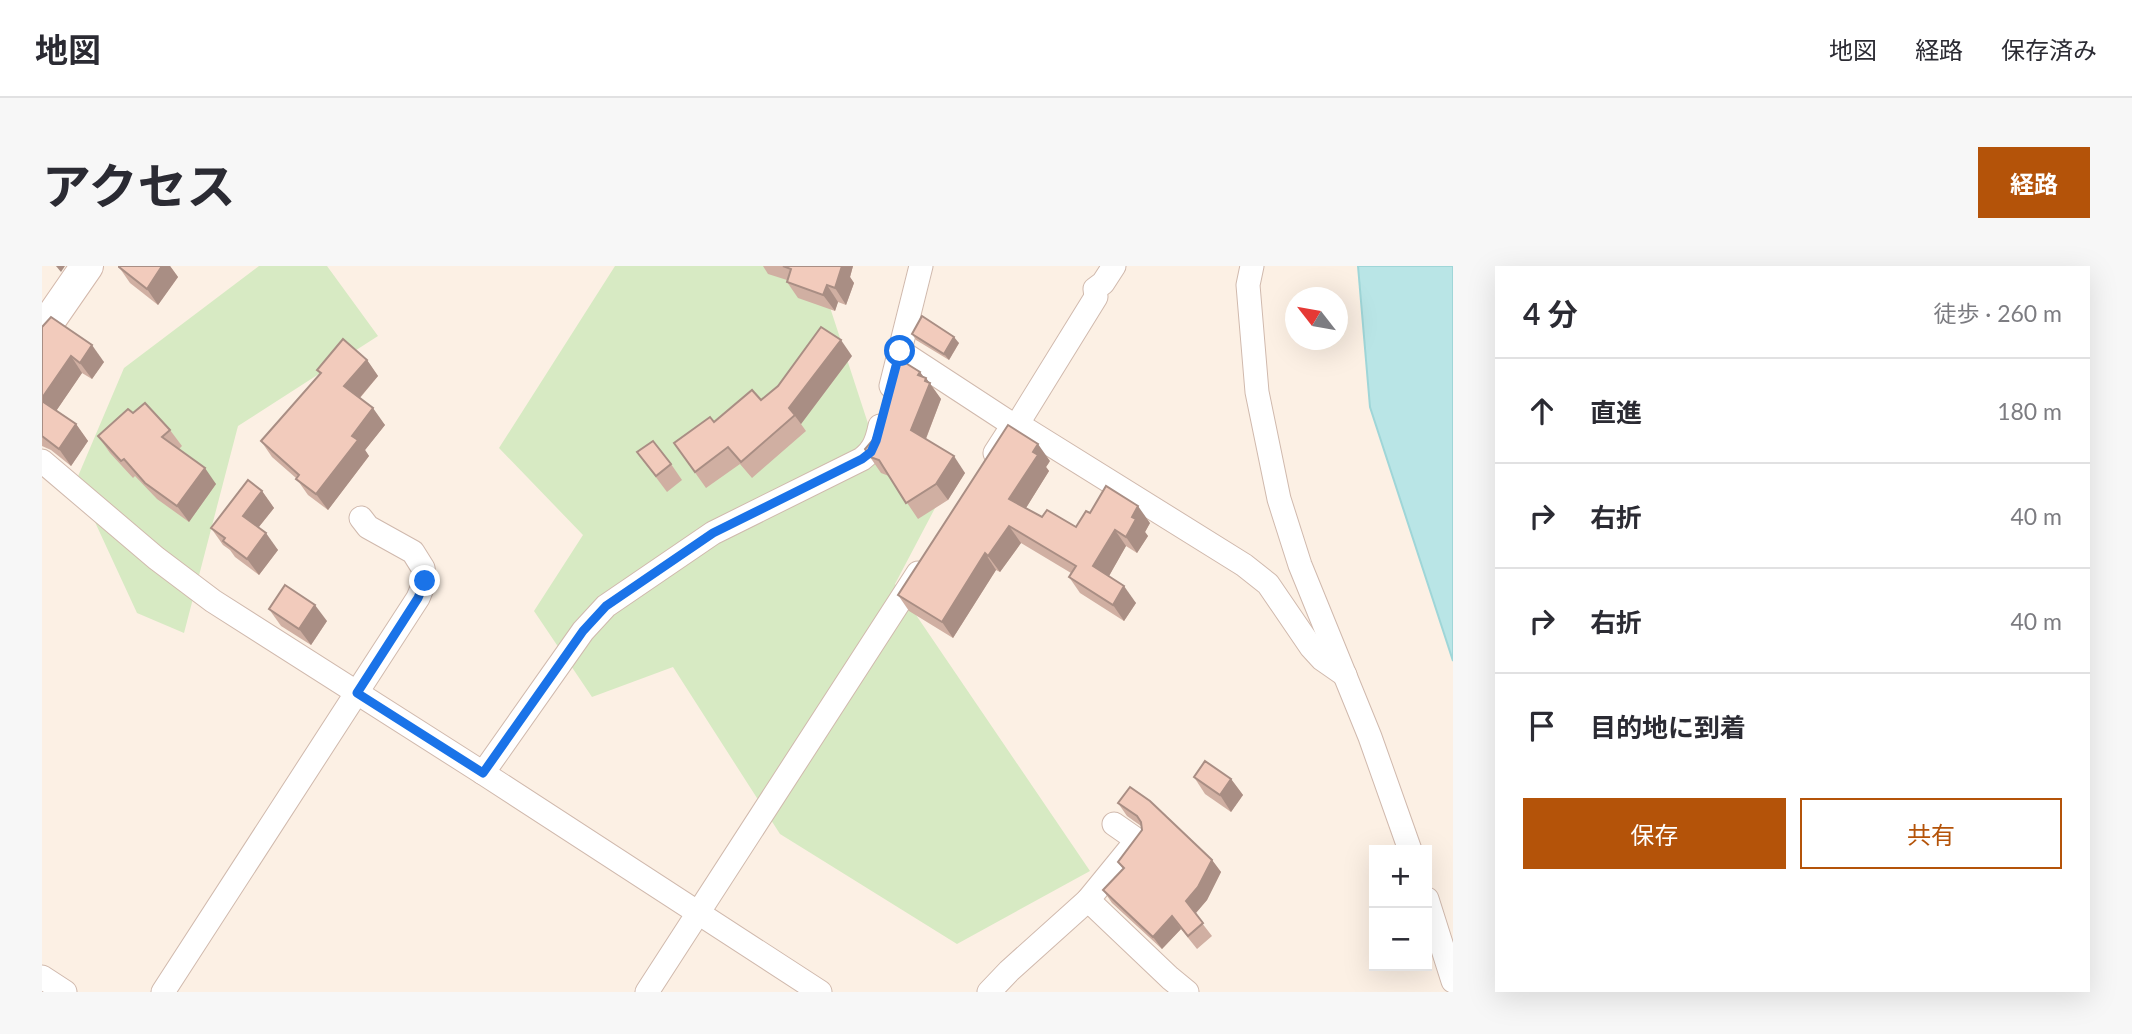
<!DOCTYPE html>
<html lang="ja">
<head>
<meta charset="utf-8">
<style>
  body { margin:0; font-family:Lato,"Noto Sans JP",sans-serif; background:#f7f7f7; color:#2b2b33 }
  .controls { position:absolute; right:21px; bottom:21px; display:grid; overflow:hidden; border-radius:0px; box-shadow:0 7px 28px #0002 }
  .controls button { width:63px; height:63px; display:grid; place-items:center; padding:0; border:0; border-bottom:2px solid #e1e1e2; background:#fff; color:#2b2b33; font:35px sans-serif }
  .compass { position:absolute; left:1243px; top:21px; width:63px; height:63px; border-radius:50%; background:#fff; box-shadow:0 7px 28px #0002; rotate:301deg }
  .stop { position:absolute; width:21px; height:21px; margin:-16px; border:5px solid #1a73e8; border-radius:50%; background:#fff }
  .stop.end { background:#1a73e8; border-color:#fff; box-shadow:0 2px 7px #0008 }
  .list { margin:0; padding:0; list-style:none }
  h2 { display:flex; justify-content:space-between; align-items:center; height:91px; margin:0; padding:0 28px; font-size:30px }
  h2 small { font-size:23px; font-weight:400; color:#7c7c81 }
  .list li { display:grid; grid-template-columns:46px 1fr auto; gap:21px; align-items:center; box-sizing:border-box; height:105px; padding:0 28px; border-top:2px solid #e1e1e2 }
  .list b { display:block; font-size:26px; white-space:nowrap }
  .list em { font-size:23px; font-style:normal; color:#7c7c81 }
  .actions { display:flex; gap:14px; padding:21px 28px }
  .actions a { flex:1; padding:16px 0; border:2px solid #b45309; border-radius:0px; text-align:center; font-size:24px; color:#b45309 }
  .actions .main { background:#b45309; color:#fff }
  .icon { flex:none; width:38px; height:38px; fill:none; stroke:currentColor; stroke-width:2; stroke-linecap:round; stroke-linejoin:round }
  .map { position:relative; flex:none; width:1411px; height:726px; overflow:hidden; border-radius:0px }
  header { display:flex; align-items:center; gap:42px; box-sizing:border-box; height:98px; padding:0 35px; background:#fff; border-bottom:2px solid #e1e1e2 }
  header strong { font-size:33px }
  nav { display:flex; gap:38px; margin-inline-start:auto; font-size:24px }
  .intro { display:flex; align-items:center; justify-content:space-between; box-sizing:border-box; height:168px; padding:0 42px }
  h1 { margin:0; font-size:49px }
  .button { padding:18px 32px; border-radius:0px; background:#b45309; color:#fff; font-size:24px; font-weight:700 }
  main { display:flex; gap:42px; padding:0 42px }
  aside { flex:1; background:#fff; border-radius:0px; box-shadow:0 7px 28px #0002 }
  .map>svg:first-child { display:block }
</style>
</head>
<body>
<header>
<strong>地図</strong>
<nav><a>地図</a><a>経路</a><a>保存済み</a></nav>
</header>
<div class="intro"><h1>アクセス</h1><a class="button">経路</a></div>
<main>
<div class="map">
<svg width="1411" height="726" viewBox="0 0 1411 726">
  <rect width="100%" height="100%" fill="#fcf0e4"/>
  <g fill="#d7eac3">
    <polygon points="217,0 285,0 336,70 196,160 142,367 95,347 34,215 82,102"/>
    <polygon points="573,0 757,0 781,20 835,185 911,208 853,318 1048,605 915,678 738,568 631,401 550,431 492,345 541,269 457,182"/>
  </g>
  <polygon fill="#b9e5e6" stroke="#9fd6d8" stroke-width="2" points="1316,0 1411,0 1411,395 1328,141"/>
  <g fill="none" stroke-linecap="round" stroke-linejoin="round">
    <defs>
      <g id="street">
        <polyline points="1210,0 1206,19 1215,126 1237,233 1258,299 1328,471 1368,584"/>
        <polyline points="858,85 971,159"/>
        <polyline points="849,120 879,0"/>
        <polyline points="974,157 1202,299 1226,318 1269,381 1280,393 1303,409"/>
        <polyline points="953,187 971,159 978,154 1054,31 1053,23 1061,17 1072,0"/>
        <polyline points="0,195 114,292 171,335 441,507 778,726"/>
        <path d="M 441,507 L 541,365 L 564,340 L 671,267 L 820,193 C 832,184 835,174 838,160"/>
        <polyline points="1385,633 1411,715"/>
        <polyline points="1046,634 1095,574 1072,558"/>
        <polyline points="0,711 23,726"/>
        <polyline points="121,726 376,332 383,315 381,302 371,286 326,261 319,252"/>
        <polyline points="605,726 876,307"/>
        <polyline points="947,726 967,705 1046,634 1128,712 1145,726"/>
      </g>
      <polyline id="secondary" points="0,65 45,0"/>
    </defs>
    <use href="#street" stroke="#d0b9ad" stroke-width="25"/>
    <use href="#secondary" stroke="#d3b8ab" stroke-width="34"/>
    <use href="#street" stroke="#fff" stroke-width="23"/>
    <use href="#secondary" stroke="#fff" stroke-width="32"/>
  </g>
  <g fill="#d0afa2">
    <polygon points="77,0 128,0 136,11 116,39 88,17 77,1"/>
    <polygon points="721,0 811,0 808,11 812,17 804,39 796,36 793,45 756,32 745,16 745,14 726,8"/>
    <polygon points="0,61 62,96 50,113 40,107 14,145 34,158 46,175 29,200 9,184 0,180"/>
    <polygon points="870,68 917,77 907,94 874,74"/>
    <polygon points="810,90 759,158 764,165 710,212 698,198 664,222 632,177 672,156"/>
    <polygon points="325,94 336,110 318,132 343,159 323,184 327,190 286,244 266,229 254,212 230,191 219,175 278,108 275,104"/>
    <polygon points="878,106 881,111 884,112 899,133 884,173 923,207 906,234 876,253 847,210 839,207 828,191 830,175"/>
    <polygon points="91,147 128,164 140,180 137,183 174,218 147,256 115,233 93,210 91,212 68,187 56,170"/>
    <polygon points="595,186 629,198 640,214 625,226"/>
    <polygon points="1008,195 1004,201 1007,205 984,242 1000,251 1034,261 1048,247 1108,257 1103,266 1106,270 1095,287 1084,280 1067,310 1094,337 1082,355 1038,327 1027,311 1029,307 979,277 958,306 954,304 911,372 867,345 856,329"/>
    <polygon points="220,225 232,242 216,262 236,284 217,309 193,291 188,284 181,279 169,262"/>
    <polygon points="227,343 285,355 269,379 239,360"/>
    <polygon points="1152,511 1189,513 1201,529 1189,546 1163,528"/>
    <polygon points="1076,537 1170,594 1179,606 1165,634 1153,648 1170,670 1155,683 1139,663 1120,683 1070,637 1061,624 1081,603 1076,596 1100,564 1099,560 1085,550"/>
  </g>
  <g fill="#a98e84">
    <polygon points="14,0 23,0 19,6"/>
    <polygon points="120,0 128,0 136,11 116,39 105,23"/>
    <polygon points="796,0 811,0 808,11 812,17 804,39 793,22"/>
    <polygon points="785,19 796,36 793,45 781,29"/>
    <polygon points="912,71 917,77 907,94 902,88"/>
    <polygon points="799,74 810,90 759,158 747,142"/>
    <polygon points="50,79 62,96 50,113 38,97"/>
    <polygon points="29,90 40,107 10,151 0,136 0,132"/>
    <polygon points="325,94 336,110 314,136 302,120"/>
    <polygon points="878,106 884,114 884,112 899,133 881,180 869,164 876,109"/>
    <polygon points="331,142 343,159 323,184 327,190 286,244 274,228 310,170"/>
    <polygon points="34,158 46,175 29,200 17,183"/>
    <polygon points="996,178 1008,195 1004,201 1007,205 979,250 967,233"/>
    <polygon points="912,190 923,207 906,234 894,218"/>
    <polygon points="163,202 174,218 147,256 135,240"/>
    <polygon points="220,225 232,242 212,267 201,250"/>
    <polygon points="1096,240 1108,257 1103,266 1106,270 1095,287 1084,271 1090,251"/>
    <polygon points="967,260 979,277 958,306 946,290"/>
    <polygon points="1073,264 1084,280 1063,317 1051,300"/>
    <polygon points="224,267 236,284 217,309 205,293"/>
    <polygon points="943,287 954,304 911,372 900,356"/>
    <polygon points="1082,320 1094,337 1082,355 1071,339"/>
    <polygon points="273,339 285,355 269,379 257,363"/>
    <polygon points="1189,513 1201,529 1189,546 1178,529"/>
    <polygon points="1170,594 1179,606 1165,634 1153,648 1144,635"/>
    <polygon points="1130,650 1139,663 1120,683 1111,671"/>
  </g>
  <g fill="#f2cbbc" stroke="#a98e84" stroke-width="2">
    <polygon points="77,0 120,0 105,23 77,1"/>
    <polygon points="741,0 800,0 793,22 785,19 781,29 745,16 749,3"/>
    <polygon points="880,50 912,71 902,88 870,68"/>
    <polygon points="9,51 50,79 38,97 29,90 0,132 0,61"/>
    <polygon points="779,61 799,74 747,142 753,149 699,196 686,181 653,206 632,177 668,151 672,156 710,124 719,134 736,120"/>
    <polygon points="301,73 325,94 302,120 331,142 310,170 316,174 274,228 254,213 257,209 219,175 279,107 275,104"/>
    <polygon points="854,91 878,106 876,109 884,112 883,115 888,117 869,164 912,190 894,218 864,237 837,194 828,191 823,183 830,175 836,162"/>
    <polygon points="0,135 34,158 17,183 0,170"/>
    <polygon points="103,137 128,164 120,171 163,202 135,240 103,217 82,193 79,195 56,170 86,143 91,147"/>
    <polygon points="966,159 996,178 991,186 996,189 967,233 1000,251 1005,244 1034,261 1044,245 1048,247 1064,220 1096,240 1090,251 1094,253 1084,271 1073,264 1051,300 1082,320 1071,339 1027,311 1034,300 967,260 946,290 943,287 900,356 856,329"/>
    <polygon points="611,175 629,198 614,210 595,186"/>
    <polygon points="206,214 220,225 201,250 224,267 205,293 181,275 183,272 169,262"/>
    <polygon points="243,319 273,339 257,363 227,343"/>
    <polygon points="1163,495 1189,513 1178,529 1152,511"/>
    <polygon points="1088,521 1108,535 1170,594 1156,621 1144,635 1161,657 1146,670 1130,650 1111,671 1061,624 1082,602 1076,596 1100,564 1099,556 1095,550 1076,537"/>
  </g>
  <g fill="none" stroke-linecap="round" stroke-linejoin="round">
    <polyline stroke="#1a73e8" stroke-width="9" points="383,315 376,332 315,427 441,507 541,365 564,340 671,267 820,193 829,186 834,175 858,85"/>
  </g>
</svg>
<div class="controls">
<button>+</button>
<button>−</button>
</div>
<svg class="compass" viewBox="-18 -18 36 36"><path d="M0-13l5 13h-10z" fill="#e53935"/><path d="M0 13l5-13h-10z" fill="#7c7c81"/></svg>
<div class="stop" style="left:858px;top:85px"></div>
<div class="stop end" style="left:383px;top:315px"></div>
</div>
<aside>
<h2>4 分<small>徒歩 · 260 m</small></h2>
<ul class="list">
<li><svg class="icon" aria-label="ahead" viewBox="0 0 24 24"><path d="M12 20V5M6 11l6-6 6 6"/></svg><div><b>直進</b></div><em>180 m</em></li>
<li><svg class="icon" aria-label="right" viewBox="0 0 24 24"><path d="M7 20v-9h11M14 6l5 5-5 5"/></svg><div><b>右折</b></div><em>40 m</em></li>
<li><svg class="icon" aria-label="right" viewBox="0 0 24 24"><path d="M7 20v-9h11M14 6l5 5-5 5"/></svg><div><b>右折</b></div><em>40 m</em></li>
<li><svg class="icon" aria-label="arrive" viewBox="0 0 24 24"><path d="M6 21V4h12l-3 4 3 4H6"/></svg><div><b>目的地に到着</b></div></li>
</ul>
<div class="actions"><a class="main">保存</a><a>共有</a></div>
</aside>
</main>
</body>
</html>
